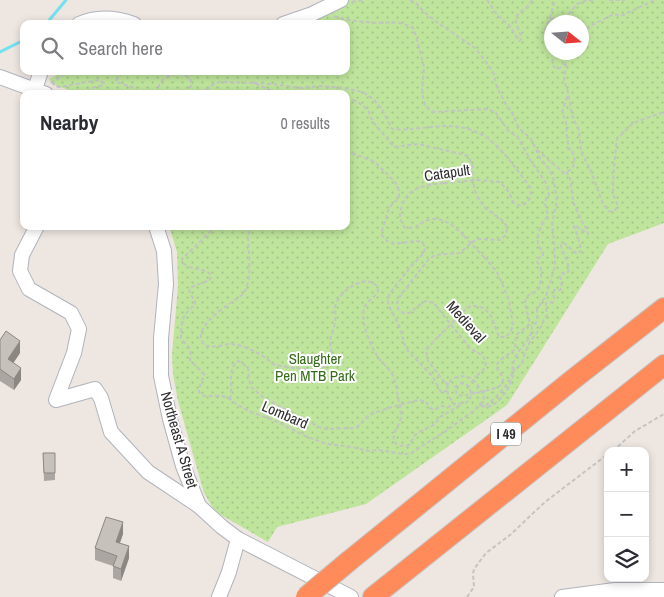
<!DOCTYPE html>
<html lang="en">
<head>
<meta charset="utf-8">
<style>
  body { margin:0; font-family:"Archivo Narrow",sans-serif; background:#f2f2f3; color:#2b2b33 }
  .controls { position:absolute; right:15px; bottom:15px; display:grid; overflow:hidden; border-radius:10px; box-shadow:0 2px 8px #0003 }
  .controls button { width:45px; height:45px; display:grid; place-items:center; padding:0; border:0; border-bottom:1px solid #e1e1e2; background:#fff; color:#2b2b33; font:25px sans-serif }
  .compass { position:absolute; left:544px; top:15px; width:45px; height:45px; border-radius:50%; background:#fff; box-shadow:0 2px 8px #0003; rotate:107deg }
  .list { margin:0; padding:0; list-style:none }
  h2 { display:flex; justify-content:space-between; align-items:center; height:65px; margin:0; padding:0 20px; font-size:21px }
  h2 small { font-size:16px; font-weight:400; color:#7c7c81 }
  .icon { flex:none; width:28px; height:28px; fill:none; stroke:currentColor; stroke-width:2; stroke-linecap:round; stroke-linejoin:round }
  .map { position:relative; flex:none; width:664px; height:597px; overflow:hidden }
  .search { position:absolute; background:#fff; box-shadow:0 2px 8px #0003; left:20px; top:20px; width:330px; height:55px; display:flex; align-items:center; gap:12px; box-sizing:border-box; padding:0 18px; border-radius:10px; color:#7c7c81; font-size:19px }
  .panel { position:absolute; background:#fff; box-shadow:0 2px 8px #0003; left:20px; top:90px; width:330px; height:140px; border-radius:10px }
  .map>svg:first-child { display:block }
</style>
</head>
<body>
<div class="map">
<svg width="664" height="597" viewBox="0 0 664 597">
  <defs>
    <pattern id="park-dots" width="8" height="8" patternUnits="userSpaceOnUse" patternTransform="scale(1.25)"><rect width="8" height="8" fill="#bfe59c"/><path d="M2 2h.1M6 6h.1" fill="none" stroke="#a4c587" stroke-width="1.8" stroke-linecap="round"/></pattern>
  </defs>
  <rect width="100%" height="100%" fill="#eee6e0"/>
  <path fill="url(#park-dots)" fill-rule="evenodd" d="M 334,0 L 664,0 L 664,223 L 608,244 L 507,405 L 366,504 L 277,527 L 268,542 L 221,515 L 213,508 L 204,493 L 178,401 L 173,374 L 172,355 L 178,286 L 177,252 L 169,226 L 346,226 L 346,94 L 80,94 L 52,84 L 49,79 L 64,71 L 346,71 L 346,24 L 263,24 L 271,22 L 285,21 ZM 552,22 L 582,22 L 582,52 L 552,52 Z"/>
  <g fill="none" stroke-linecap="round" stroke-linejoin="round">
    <g stroke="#73e1f0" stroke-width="3">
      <polyline points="46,24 66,0"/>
      <polyline points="0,52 24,40"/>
    </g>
    <defs>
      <g id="minor">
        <path d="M 79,24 C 97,16 117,18 134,24"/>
        <polyline points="283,24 312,14 341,0"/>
        <polyline points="0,77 46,94"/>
        <polyline points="35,89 41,71"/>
        <polyline points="37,226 22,255 20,271 29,289 71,313 79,329 74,353 56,400 95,389 101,398 111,432 148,472 199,506"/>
        <polyline points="156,226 164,251 166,284 161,338 161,376 170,419 183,466 199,506 222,527 238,539 351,597"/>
        <polyline points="219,597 229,572 238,539"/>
        <polyline points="562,597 615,590 664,590"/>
      </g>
      <g id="highway">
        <polyline points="349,561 571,381 664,308"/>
        <polyline points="373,597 664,365"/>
      </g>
    </defs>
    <use href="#minor" stroke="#b0b4bd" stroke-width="16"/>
    <use href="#highway" stroke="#c4c4c4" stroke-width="22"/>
    <g stroke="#c4c4c4" stroke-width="2" stroke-dasharray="4 2.5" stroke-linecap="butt">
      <path d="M 410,0 L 416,3 L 423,11 L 438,23 L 475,48 L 489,66 L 494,74 L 497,88 L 507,106 L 512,113 L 519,128 L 531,139 L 540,158 L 549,169 L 553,177 L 557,200 L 552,224 L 554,240 L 555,266 L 546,296 L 537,309 L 537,318 L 536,323 L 532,326 C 531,342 522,344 516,356 C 512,364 513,372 510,379 C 507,386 493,401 486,405 C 484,406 482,405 479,405"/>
      <path d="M 487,0 L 498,16 L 509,25 L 519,41 L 521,39 C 521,33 518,29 516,23 C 514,14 522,12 527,7 C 529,5 530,3 532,0"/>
      <polyline points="609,0 625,0"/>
      <polyline points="352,2 364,0"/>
      <path d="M 334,16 C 344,20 355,21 366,22 C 385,25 394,18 413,28 L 416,36 L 424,67 L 422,93 L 425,106 L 433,112 L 488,109 L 496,113 L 509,132 L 517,136 L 531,161 L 546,183 L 548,189 L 549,195 L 546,198 L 545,204 L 548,215 C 543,223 536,233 538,243 C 539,247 542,251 543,255 L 542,257 L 538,258 L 537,262 C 538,263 539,264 540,266 C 542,270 541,286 538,290 C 532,296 526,292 525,303 L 530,324 L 516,335 L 515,349 C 509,355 500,358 496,366 C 497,370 501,373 502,377 C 507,387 491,389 485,391"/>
      <polyline points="550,19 564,17 568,15 577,4 585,1 595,0"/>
      <polyline points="582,34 590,26 614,14 621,16 655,0"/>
      <path d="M 552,48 C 540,32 545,32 550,17 C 552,11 553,6 555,0"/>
      <path d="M 554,52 C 553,59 550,65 557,69 C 565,67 567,60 570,52"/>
      <path d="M 566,64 L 564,81 L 568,92 L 572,115 L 579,131 L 581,152 L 591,171 L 603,204 L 609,211 L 613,212 C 622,204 613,200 613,191 C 613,173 615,156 617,139 L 633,123 L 661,113 L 664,113"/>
      <path d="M 129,71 C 122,73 118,75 116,82 L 132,87 L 139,94"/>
      <path d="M 52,82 L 55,86 L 60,87 L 99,80 L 104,83 L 103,85 C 98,87 90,87 88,92 L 88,94"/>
      <polyline points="51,83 66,73 72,71"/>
      <path d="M 254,83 L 273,84 L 300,88 L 319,86 L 343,88 L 363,92 L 373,99 L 382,109 L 392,129 C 410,131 428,126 446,126 C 490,126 506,156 530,187 C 532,197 530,201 521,206 C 509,202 514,200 508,191 C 506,188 502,185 500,182 L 478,180"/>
      <path d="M 158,94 C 155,73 190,66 192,85 L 184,94"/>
      <polyline points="201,94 212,85 220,82 254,83 272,91 282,94"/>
      <polyline points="346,99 357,101 368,110 373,122 394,147 418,144 461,154 468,156 472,164 474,188 477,196 484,207 503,221 507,227 506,235 500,240 479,239 472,242 460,253 435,255 428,260 400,296 397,303 398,309 403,313 409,313 425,301 434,303 448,321 470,348 483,356 486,364 483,371 476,376"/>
      <path d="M 537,150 L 564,173 C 576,169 576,160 572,150 L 569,149 L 567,139 L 566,122 L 562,112 L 568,94"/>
      <polyline points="346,151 373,161 378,165 395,182 398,187 399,192 399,197 389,208 382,231 382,235 387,241 394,244 416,241 422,242 425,247 424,253 412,265 393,289 389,295 388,302 390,308 400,328 404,343 408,351 433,377 441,392 447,391"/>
      <path d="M 444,183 C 427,185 408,186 402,206 C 399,215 399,219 405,228 C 420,228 417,224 428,220 C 442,215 455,227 464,236"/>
      <path d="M 216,226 L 182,259 L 182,262 C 190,271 204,267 211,275 L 210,280 C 201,285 179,285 195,300 L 195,305 C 182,315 181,321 181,338 C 188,349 192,345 190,360 L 204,374 C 203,380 199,385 199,392 L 204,396 L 222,396 L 230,399 L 236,404 L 251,412 L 276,421 L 305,436 L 327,444 L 352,447 L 368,451 L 379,450 L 402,454 L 410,454 L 414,451 L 443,433 L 473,411 L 483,401 L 484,397 C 481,391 478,383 472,379 C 464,373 447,377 447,389 C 447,394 451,400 454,404 L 465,403 L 470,400 L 471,393 L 469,386 L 461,383 L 455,387 L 457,395 C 465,397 468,393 476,393"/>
      <path d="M 254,226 L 249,232 L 248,236 C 248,253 254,281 242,295 C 232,302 198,323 201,338 C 204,353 221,344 231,344 C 241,344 259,353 267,359 C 269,360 270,363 272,364 C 277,366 314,371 318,370 C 324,368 327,365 331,361 C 332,355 330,348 330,342 C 330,336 334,329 335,323 C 336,318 335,312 335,307 C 337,297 349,286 359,283 C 366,280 371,281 377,286 L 378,292 C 375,297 368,300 365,306 C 359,318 369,343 376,354 C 380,361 386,366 391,372 C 396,380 397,393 399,402 C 400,407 401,412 401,417 C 400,423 397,426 395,432 C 390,443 399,448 409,445 L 415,435 L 421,431 L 430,427 L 435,424 L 440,417 L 460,405"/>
      <polyline points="458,317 468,307 474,306 484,308 491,316 499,337 505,337 510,333 513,326 509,300 497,272 485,258"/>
      <polyline points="438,337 426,350 428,361 445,383"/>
      <path d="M 230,399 C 234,387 226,369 238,361 L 242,363 L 248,368 L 249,380 L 251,387 L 264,398 L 319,427 L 326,429 L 354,428 L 357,427 L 369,415 L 388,408"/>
      <path d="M 407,403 C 418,400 425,397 430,408 L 434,410 L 441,406 L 448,407 L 454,404"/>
      <path d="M 481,406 C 496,412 514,384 514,370 L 522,364 L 524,356 L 530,342 L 543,324 L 544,318 L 547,316 C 547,311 545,308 546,303 L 553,302 C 555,298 553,295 554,290 L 560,290 L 562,288 L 560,276 L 562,273 L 565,274 L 568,272 C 570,261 562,254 561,245 L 564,243 L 577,254 L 581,251 C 581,247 576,230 574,227 L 574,225 L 588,234 L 587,229 L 583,224 L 573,202 L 570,178 L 568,176 L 567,172"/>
      <polyline points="613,451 635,431 664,414"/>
      <polyline points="467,597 474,587 473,574 474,569 486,553 510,535 545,502 608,454"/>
    </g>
    <use href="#minor" stroke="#fff" stroke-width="14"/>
    <use href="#highway" stroke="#ff8a5a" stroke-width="20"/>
    <defs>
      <polyline id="highway-bridge" points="306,597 349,561"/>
    </defs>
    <use href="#highway-bridge" stroke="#c4c4c4" stroke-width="22" stroke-linecap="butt"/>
    <g stroke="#c4c4c4" stroke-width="2" stroke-dasharray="4 2.5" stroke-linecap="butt">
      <polyline points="444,183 478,180"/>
      <polyline points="464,236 485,258"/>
      <polyline points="438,337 458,317"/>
      <polyline points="445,383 451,385"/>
      <polyline points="471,383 476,376"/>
      <polyline points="476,393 485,391"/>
      <polyline points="388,408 407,403"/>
    </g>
    <use href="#highway-bridge" stroke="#ff8a5a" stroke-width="20"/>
  </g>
  <g fill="#aba6a1">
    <polygon points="0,340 20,353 13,363 21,380 14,390 0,381"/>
    <polygon points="43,453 55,453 55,480 44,481"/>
    <polygon points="123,534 120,543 129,558 121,581 113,578 113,566 95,560 95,548"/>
  </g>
  <g fill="#8b8783">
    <polygon points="20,341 20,353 8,371 8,359"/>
    <polygon points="21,368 21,380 14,390 14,379"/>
    <polygon points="123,522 123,534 116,553 116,542"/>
    <polygon points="129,546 129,558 121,581 121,569"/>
  </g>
  <g fill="#c7c1bb" stroke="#8b8783">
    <polygon points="6,331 20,341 8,359 21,368 14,379 0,369 0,340"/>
    <polygon points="43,453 55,453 55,473 44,473"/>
    <polygon points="106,517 123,522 116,542 129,546 121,569 113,566 117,556 95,548"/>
  </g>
  <g text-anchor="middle" stroke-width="4" stroke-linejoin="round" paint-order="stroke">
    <rect fill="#fff" stroke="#6c6c6c" stroke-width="1" x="491" y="422.5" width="30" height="23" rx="4"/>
    <g font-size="14" font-weight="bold" fill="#2d2d2d">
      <text x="506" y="439">I 49</text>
    </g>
    <g font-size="15" fill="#2d2d2d" stroke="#fff">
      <text transform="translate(447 173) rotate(-8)" y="5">Catapult</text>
      <text transform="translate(466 322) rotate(48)" y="5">Medieval</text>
      <text transform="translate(285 415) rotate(23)" y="5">Lombard</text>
      <text transform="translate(179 440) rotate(74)" y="5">Northeast A Street</text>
    </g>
    <g font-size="15" fill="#376d1a" stroke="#fff">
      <text x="315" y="364">Slaughter<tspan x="315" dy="17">Pen MTB Park</tspan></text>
    </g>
  </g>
</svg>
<div class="controls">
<button>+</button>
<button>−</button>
<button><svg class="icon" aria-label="layers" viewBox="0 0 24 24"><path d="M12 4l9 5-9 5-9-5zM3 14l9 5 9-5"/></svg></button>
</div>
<svg class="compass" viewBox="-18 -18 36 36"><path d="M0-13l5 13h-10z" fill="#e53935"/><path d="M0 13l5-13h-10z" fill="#7c7c81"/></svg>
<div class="search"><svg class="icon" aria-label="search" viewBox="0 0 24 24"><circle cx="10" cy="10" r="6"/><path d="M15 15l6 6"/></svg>Search here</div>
<section class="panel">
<h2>Nearby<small>0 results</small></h2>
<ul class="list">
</ul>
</section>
</div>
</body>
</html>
